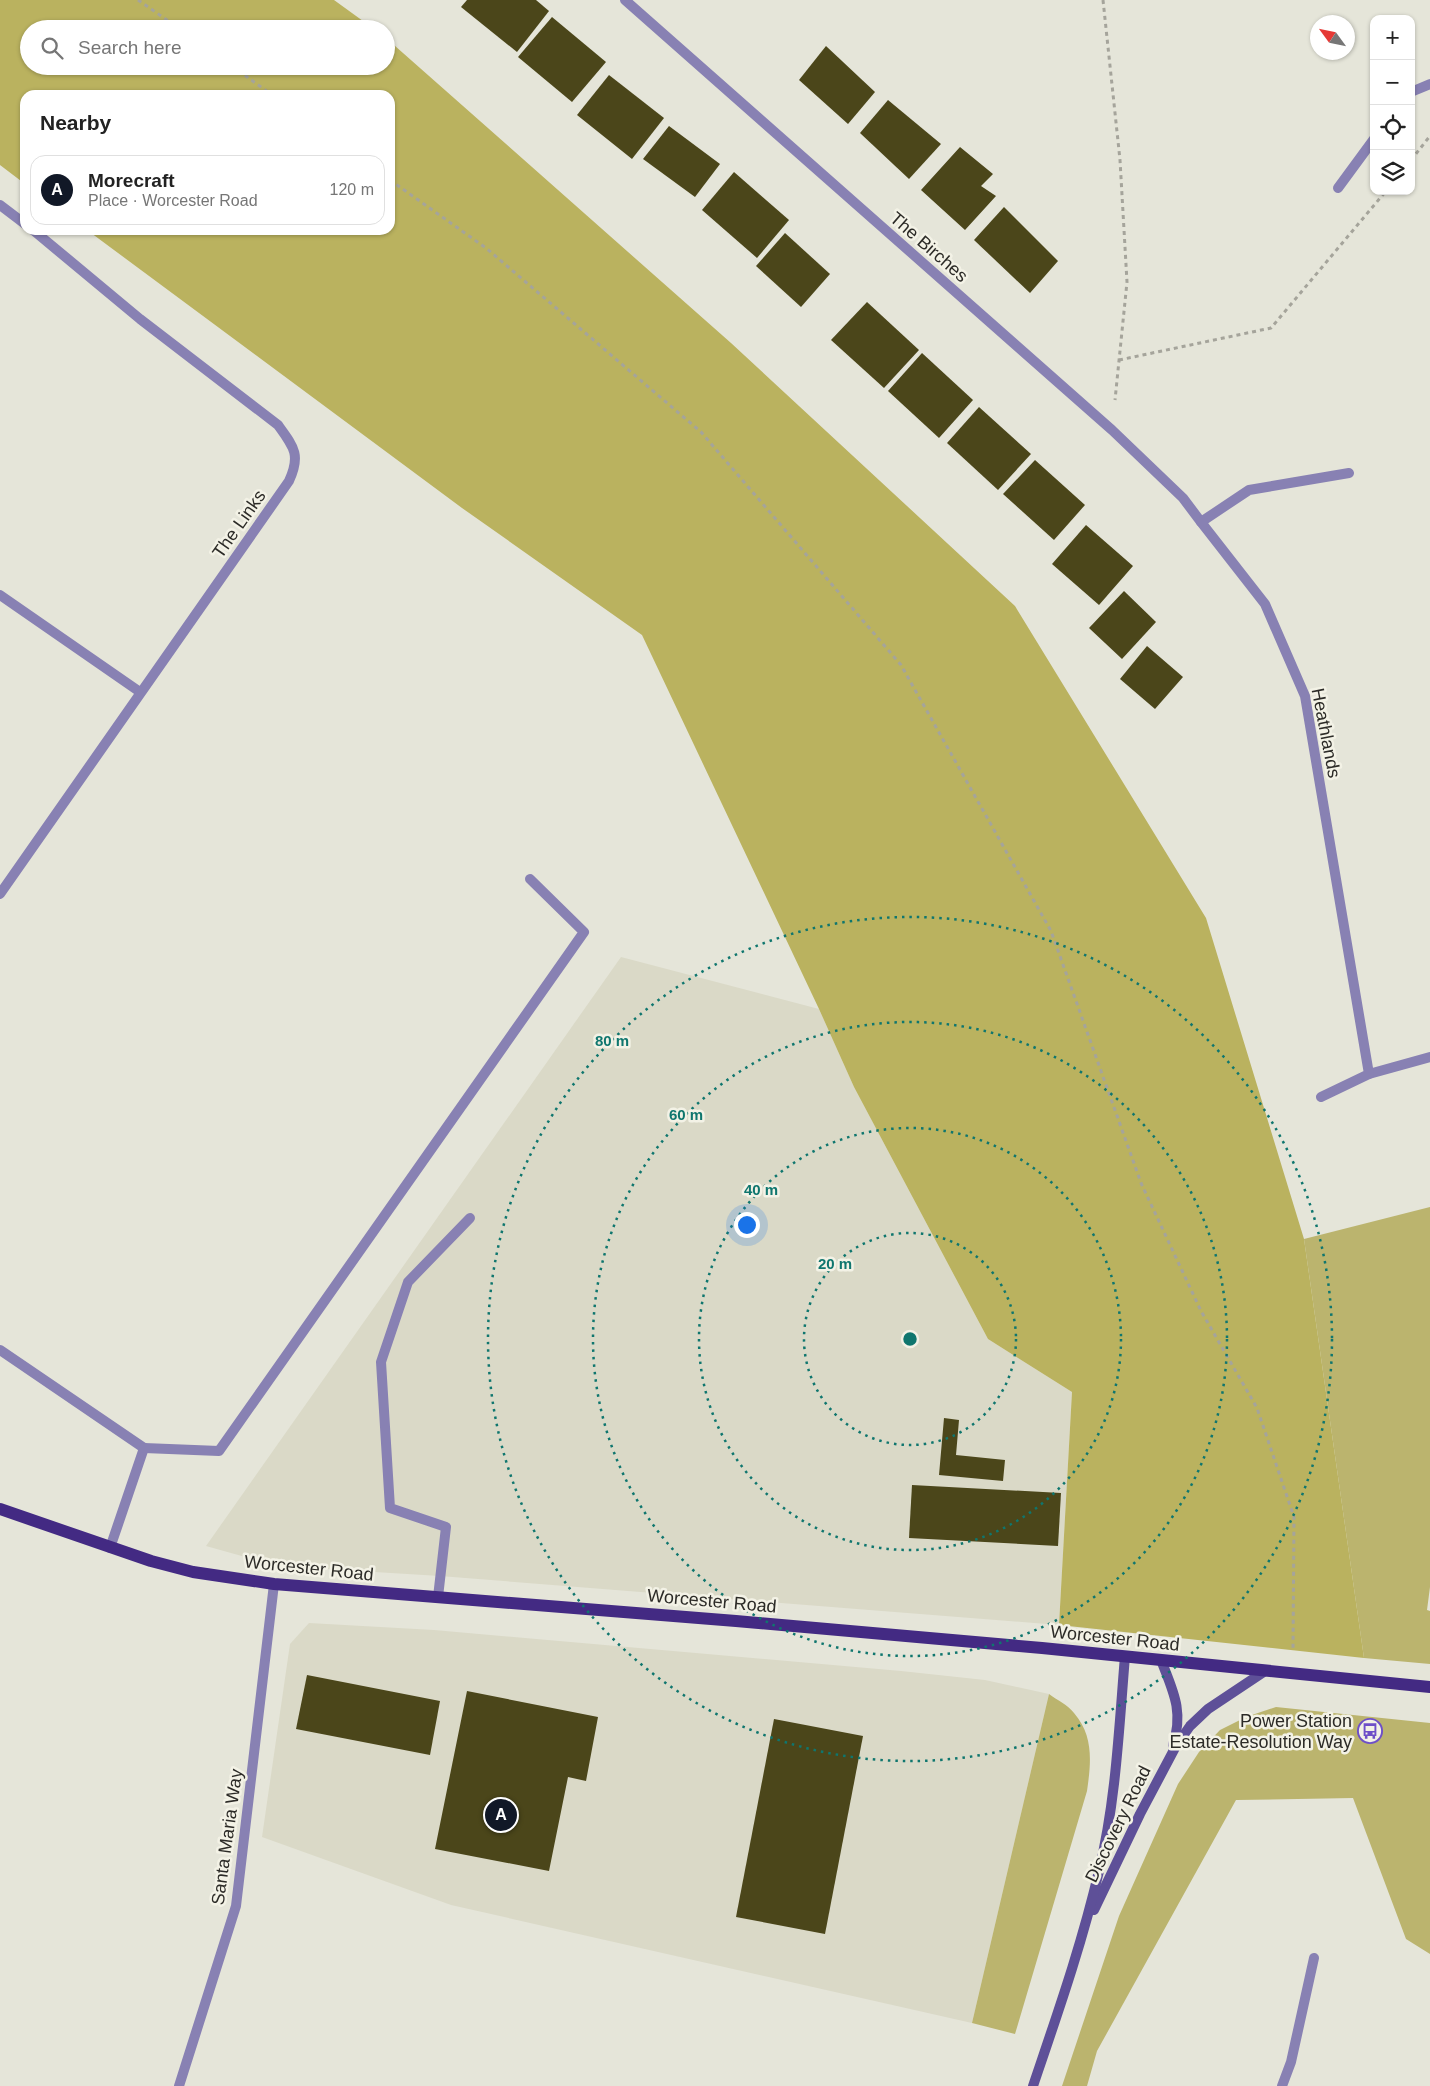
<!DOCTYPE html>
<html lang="en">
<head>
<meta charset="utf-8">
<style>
  body { margin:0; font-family:Helvetica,sans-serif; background:#f2f2f2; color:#222 }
  .controls { position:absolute; right:15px; top:15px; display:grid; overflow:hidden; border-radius:10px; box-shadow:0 1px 4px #0004 }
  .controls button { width:45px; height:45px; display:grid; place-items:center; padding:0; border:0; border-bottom:1px solid #e0e0e0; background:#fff; color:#222; font:25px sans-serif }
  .compass { position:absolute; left:1310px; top:15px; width:45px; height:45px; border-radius:50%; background:#fff; box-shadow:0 1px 4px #0004; rotate:303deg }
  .you { position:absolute; left:746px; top:1224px; width:18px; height:18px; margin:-12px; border:4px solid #fff; border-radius:50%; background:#1a73e8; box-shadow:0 0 0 8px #1a73e833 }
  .badge { display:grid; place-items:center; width:32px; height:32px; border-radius:50%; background:#111827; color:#fff; font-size:16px; font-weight:700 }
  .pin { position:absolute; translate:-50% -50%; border:2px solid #fff; box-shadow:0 1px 5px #0006 }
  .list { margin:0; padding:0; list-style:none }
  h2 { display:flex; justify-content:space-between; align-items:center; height:65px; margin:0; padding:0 20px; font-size:21px }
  h2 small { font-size:16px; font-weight:400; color:#767676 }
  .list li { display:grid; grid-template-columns:32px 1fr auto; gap:15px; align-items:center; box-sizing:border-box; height:70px; margin:0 10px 10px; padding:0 10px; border:1px solid #e0e0e0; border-radius:15px }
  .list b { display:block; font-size:19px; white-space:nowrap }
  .list p { margin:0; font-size:16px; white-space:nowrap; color:#767676 }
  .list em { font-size:16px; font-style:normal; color:#767676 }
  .icon { flex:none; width:28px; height:28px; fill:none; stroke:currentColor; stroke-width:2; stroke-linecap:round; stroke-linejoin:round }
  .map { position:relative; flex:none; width:1430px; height:2086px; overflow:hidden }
  .search { position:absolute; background:#fff; box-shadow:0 1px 4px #0004; left:20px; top:20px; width:375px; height:55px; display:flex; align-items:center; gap:12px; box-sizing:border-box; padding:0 18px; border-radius:28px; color:#767676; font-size:19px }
  .panel { position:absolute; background:#fff; box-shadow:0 1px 4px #0004; left:20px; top:90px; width:375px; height:145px; border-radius:15px }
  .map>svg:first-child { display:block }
</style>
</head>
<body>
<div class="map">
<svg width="1430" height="2086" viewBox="0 0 1430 2086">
  <rect width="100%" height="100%" fill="#e5e5d9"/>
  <g fill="#dad9c7">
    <polygon points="621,957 819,1009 854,1087 988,1339 1072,1392 1059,1625 440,1576 309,1568 256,1560 206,1546"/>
    <polygon points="309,1623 434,1630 901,1671 985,1680 1049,1694 972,2023 451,1905 262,1837 290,1644"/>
  </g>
  <g fill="#bbb46e">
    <polygon points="1430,1207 1430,1587 1427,1610 1430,1611 1430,1664 1364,1658 1304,1239"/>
    <path d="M 1049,1694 C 1057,1700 1068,1705 1074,1713 C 1094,1736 1091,1763 1087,1791 L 1015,2034 L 972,2023 Z"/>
    <polygon points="1276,1707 1430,1723 1430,1954 1406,1939 1353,1798 1236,1800 1097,2051 1087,2086 1062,2086 1119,1916 1178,1784 1199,1752 1220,1730 1246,1717"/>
  </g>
  <polygon fill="#bab25f" points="0,0 334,0 374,29 29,29 29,66 386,66 386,38 731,343 1015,606 1206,918 1304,1239 1364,1658 1059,1625 1072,1392 988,1339 854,1087 819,1009 642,635 462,508 87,230 390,230 390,95 25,95 25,184 0,165"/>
  <g fill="#4b461a">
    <polygon points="467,0 536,0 549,11 517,52 461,7"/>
    <polygon points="552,17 606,62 572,102 518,57"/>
    <polygon points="826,46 875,92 848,124 799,80"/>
    <polygon points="609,75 664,118 632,159 577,115"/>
    <polygon points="888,100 941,144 909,179 860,133"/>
    <polygon points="669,126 720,164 695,197 643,159"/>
    <polygon points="960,147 993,174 981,186 996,196 965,230 921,190"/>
    <polygon points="734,172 789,220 757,258 702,210"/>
    <polygon points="1004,207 1058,261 1030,293 974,240"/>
    <polygon points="785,233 830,274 801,307 756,266"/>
    <polygon points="867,302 919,350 884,388 831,340"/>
    <polygon points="922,353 973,400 939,438 888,391"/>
    <polygon points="979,407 1031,454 998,490 947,443"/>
    <polygon points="1035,460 1085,505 1054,540 1003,494"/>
    <polygon points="1086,525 1133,566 1099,605 1052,564"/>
    <polygon points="1124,591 1156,622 1122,659 1089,628"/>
    <polygon points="1147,646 1183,677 1155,709 1120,679"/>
    <polygon points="944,1418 959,1420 956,1455 1005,1460 1003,1481 939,1475"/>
    <polygon points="912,1485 1061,1493 1058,1546 909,1538"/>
    <polygon points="307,1675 440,1701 430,1755 296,1729"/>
    <polygon points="467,1691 598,1717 586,1781 568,1777 549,1871 435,1849"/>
    <polygon points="774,1719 863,1736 825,1934 736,1917"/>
  </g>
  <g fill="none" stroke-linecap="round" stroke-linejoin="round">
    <g stroke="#a5a49b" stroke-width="3" stroke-dasharray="4 4" stroke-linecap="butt">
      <polyline points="138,0 180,29"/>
      <polyline points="1103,0 1120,160 1127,282 1115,400"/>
      <polyline points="232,66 272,95"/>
      <polyline points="1411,160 1430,136"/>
      <polyline points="390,180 486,248 701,432 901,665 1051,931 1141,1183 1201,1311 1257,1408 1294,1517 1293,1649"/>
      <polyline points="1119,360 1271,328 1386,191"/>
    </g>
    <g stroke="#8881b3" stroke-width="10">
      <polyline points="0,595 140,692"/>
      <polyline points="1369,1074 1430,1057"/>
      <polyline points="0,1350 144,1448 110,1548"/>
      <polyline points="144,1448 219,1451 584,932 530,879"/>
      <polyline points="438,1597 446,1527 390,1508 381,1362 408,1282 470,1218"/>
    </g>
    <g stroke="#8881b3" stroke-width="10">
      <polyline points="625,0 1112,430 1183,498 1201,522"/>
      <polyline points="1411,92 1430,84"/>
      <polyline points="1338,188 1374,139"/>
      <polyline points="0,205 25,224"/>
      <path d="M 0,894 L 289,481 C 301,455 294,447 278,425 L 140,319 L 33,230"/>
      <polyline points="1321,1097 1369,1074 1305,696 1265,604 1201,522 1249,490 1349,473"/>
      <polyline points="179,2086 236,1906 274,1584"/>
      <polyline points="1282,2086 1291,2062 1314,1958"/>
    </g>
    <g stroke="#5e5098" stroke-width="10">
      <path d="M 1161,1660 C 1173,1691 1184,1711 1173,1745"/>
      <polyline points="1094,1910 1140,1814 1176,1746 1190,1726 1208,1709 1265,1671"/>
      <path d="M 1033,2086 C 1057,2015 1082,1944 1099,1871 C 1116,1801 1119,1728 1125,1656"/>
    </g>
    <polyline stroke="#432a83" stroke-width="12" points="0,1509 151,1561 193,1572 274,1584 736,1621 1042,1648 1430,1687"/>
  </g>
  <g fill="none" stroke="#0f766e" stroke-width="2.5" stroke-dasharray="2.5 5">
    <circle cx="910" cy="1339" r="106"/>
    <circle cx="910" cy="1339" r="211"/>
    <circle cx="910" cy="1339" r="317"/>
    <circle cx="910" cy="1339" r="422"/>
  </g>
  <defs>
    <symbol id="bus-ring" viewBox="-11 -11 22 22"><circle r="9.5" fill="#f3f2e6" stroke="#6e4fc8" stroke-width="1.5"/><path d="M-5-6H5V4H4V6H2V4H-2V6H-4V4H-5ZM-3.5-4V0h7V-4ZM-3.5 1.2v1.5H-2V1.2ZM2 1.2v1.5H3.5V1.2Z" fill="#6e4fc8"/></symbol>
  </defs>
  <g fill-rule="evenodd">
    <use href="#bus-ring" x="1356" y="1717" width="28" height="28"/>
  </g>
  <g text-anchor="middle" stroke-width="5" stroke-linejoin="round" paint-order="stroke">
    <g font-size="18" fill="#2c2b27" stroke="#f3f2e6">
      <text transform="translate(929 247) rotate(41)" y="6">The Birches</text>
      <text transform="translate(239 524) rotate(-55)" y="6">The Links</text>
      <text transform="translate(1326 733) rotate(79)" y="6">Heathlands</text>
      <text transform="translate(309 1568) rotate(6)" y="6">Worcester Road</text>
      <text transform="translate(712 1601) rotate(5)" y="6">Worcester Road</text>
      <text transform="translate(1115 1638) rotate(6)" y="6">Worcester Road</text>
      <text transform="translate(1118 1824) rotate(-64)" y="6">Discovery Road</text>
      <text transform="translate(227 1837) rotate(-82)" y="6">Santa Maria Way</text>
    </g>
    <g font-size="18" fill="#2c2b27" stroke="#f3f2e6" text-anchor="end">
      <text x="1352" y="1727">Power Station<tspan x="1352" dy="21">Estate-Resolution Way</tspan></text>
    </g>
  </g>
  <circle cx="910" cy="1339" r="8" fill="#0f766e" stroke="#f3f2e6" stroke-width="2.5"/>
  <g font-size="15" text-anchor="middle" font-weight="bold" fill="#0f766e" stroke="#f3f2e6" stroke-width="5" stroke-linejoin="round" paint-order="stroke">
    <text x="612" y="1046">80 m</text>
    <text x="686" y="1120">60 m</text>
    <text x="761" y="1195">40 m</text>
    <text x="835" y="1269">20 m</text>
  </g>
</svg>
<div class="controls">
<button>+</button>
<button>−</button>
<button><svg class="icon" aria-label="locate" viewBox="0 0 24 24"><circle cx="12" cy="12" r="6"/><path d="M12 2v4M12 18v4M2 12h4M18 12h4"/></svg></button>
<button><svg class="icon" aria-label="layers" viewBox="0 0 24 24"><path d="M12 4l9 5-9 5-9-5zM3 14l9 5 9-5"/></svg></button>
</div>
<svg class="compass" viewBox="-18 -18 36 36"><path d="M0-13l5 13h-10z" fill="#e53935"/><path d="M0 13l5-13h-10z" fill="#767676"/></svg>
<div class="you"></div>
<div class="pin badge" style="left:501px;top:1815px">A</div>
<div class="search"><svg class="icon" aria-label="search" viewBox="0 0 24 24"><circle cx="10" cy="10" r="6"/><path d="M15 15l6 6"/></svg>Search here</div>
<section class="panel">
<h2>Nearby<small></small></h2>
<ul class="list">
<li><span class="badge">A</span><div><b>Morecraft</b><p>Place · Worcester Road</p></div><em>120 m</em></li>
</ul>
</section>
</div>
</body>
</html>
